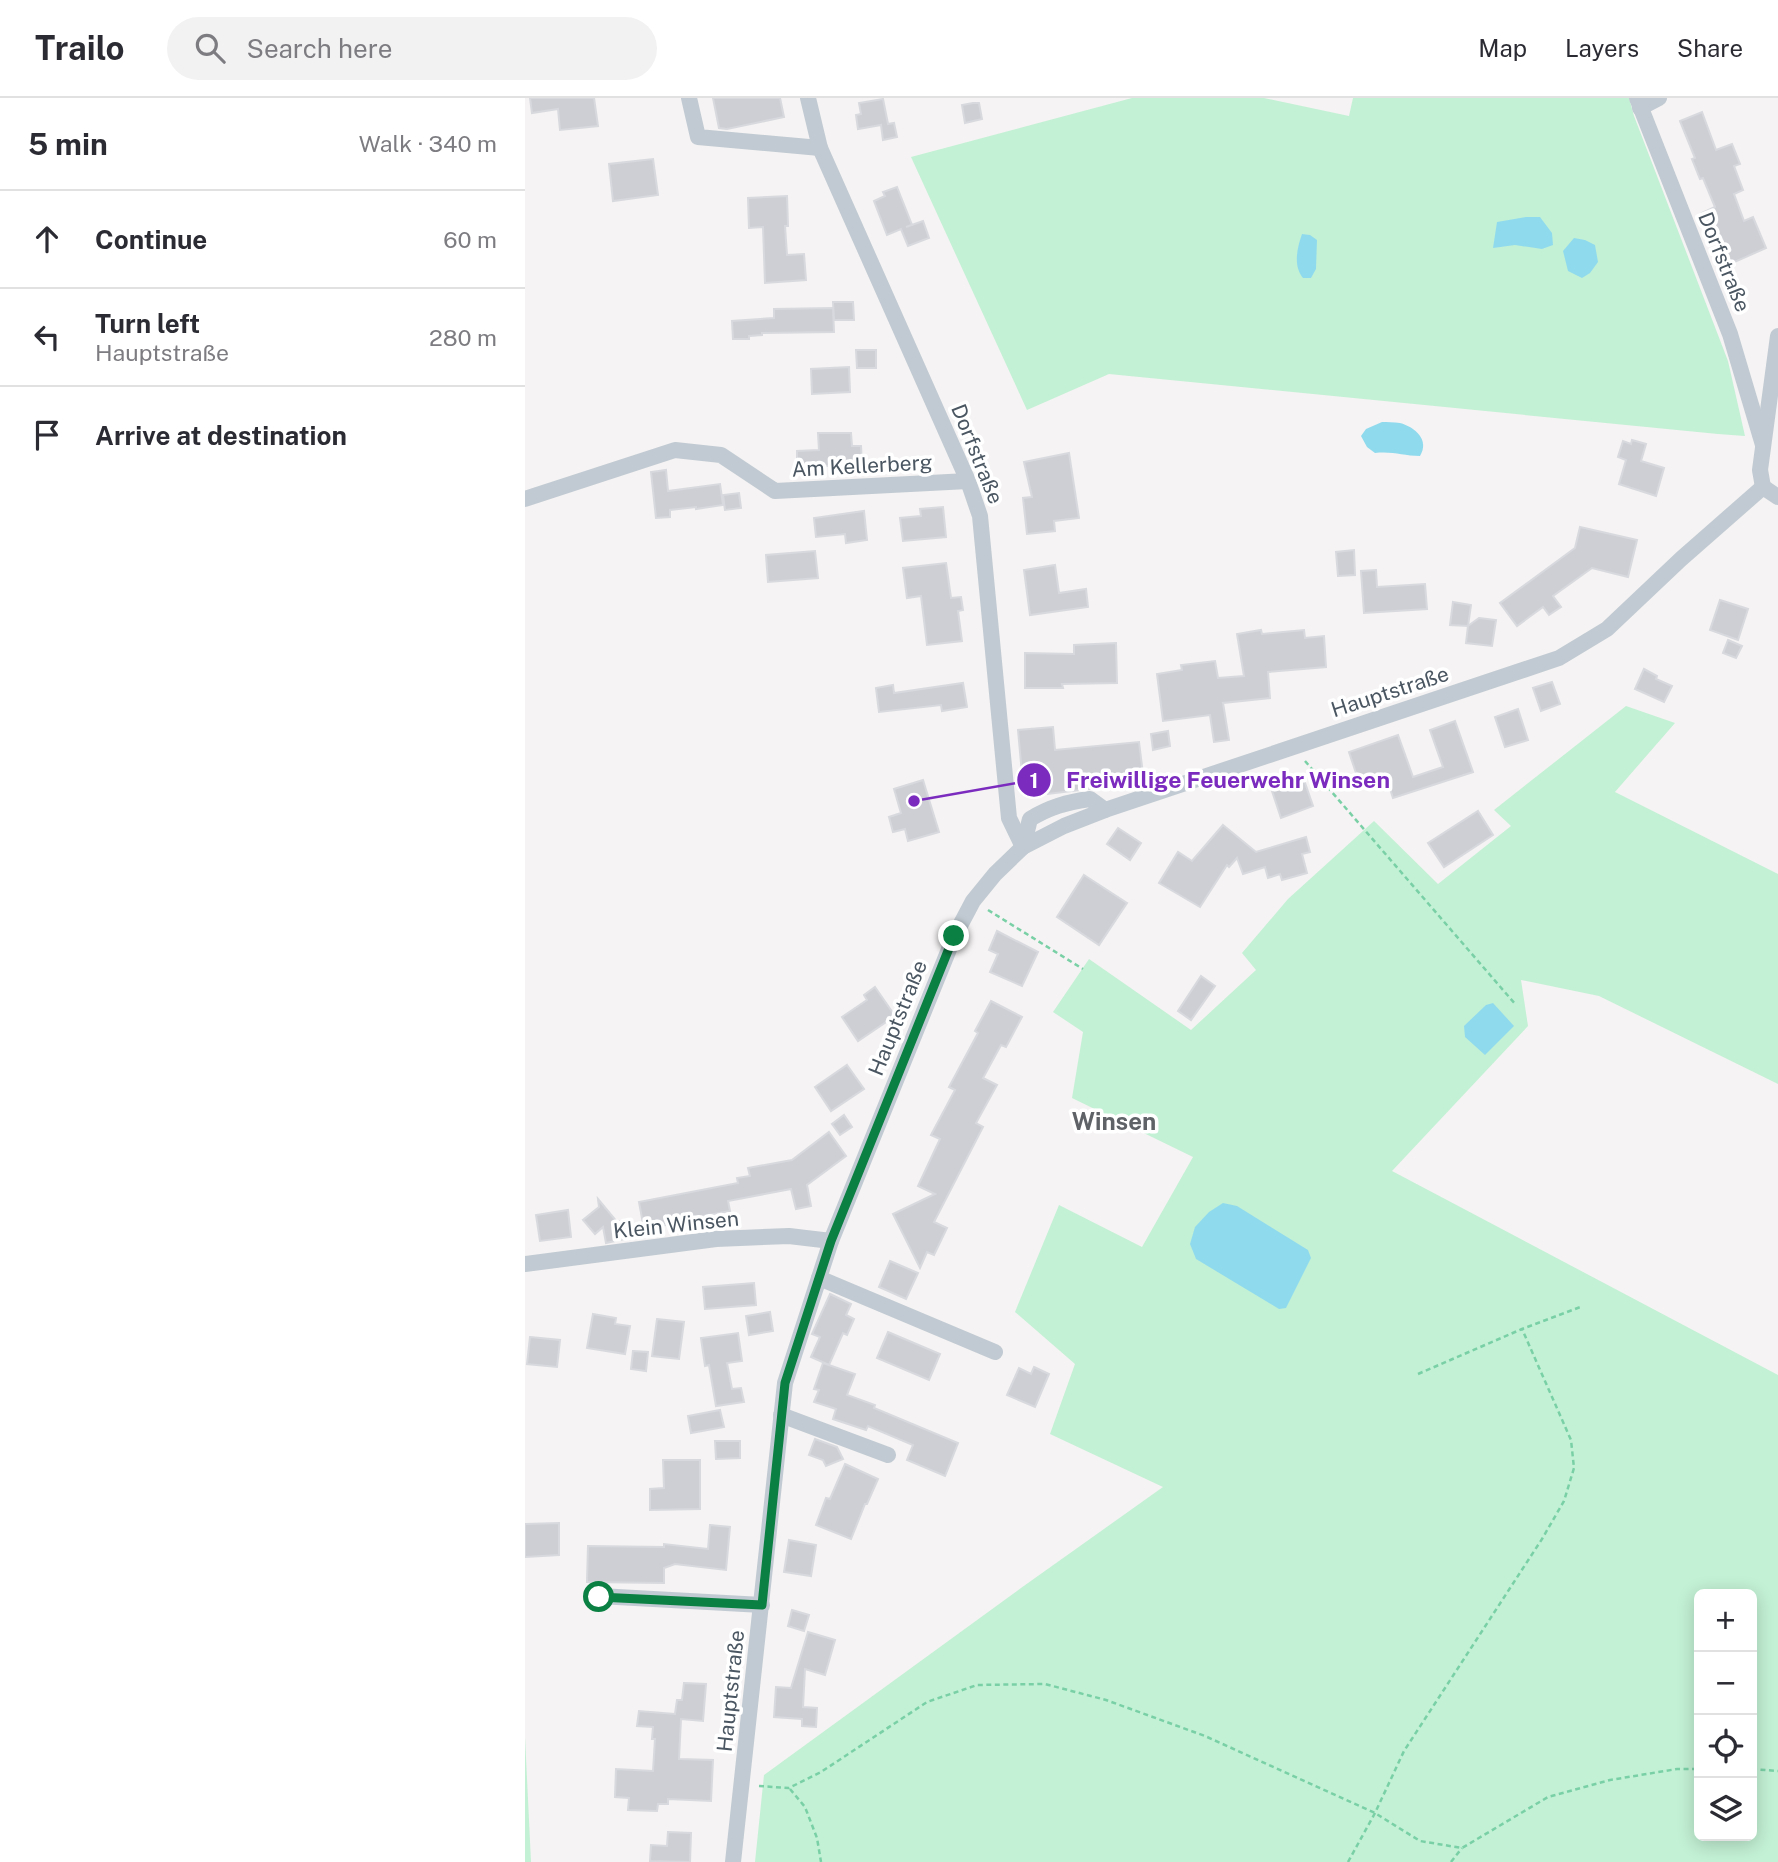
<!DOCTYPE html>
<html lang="en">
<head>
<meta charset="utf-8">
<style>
  body { margin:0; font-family:"Public Sans",sans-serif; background:#f2f2f3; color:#2b2b33 }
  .controls { position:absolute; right:21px; bottom:21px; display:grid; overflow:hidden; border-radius:10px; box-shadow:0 4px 18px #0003 }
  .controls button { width:63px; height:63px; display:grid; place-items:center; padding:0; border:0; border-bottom:2px solid #e1e1e2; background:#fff; color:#2b2b33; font:35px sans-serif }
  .stop { position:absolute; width:21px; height:21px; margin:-16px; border:5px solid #0b8043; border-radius:50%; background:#fff }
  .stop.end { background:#0b8043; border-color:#fff; box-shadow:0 2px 7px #0008 }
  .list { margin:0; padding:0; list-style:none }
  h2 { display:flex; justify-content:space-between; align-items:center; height:91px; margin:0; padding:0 28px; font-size:30px }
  h2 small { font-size:23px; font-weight:400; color:#7c7c81 }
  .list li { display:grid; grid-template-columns:46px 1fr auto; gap:21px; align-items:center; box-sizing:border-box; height:98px; padding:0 28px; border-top:2px solid #e1e1e2 }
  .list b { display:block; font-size:26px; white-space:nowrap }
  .list p { margin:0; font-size:23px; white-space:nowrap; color:#7c7c81 }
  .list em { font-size:23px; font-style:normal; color:#7c7c81 }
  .icon { flex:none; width:38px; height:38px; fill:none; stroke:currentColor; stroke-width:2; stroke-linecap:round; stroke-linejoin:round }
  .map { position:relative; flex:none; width:1253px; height:1764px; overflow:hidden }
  header { display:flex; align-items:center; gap:42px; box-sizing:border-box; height:98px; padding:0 35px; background:#fff; border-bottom:2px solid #e1e1e2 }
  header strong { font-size:33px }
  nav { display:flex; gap:38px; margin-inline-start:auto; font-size:24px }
  .search { width:490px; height:63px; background:#f2f2f3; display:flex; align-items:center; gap:18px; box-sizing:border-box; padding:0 24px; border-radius:38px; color:#7c7c81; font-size:26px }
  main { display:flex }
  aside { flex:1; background:#fff }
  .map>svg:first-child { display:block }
</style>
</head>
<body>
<header>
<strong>Trailo</strong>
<div class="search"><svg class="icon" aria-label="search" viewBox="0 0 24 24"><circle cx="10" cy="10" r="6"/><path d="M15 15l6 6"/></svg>Search here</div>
<nav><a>Map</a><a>Layers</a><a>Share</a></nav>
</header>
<main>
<aside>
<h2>5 min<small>Walk · 340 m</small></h2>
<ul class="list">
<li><svg class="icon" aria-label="ahead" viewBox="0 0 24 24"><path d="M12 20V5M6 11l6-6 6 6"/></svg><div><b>Continue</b></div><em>60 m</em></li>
<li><svg class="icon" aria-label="left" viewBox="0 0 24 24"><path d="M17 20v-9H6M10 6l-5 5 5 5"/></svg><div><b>Turn left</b><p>Hauptstraße</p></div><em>280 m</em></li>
<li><svg class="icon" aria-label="arrive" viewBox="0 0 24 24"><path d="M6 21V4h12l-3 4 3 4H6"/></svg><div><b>Arrive at destination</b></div></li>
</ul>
</aside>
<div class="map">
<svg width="1253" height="1764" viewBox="0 0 1253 1764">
  <rect width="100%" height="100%" fill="#f5f3f3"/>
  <g fill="#c3f1d5" fill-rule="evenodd">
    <polygon points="607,0 739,0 824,18 828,0 1104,0 1109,18 1203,263 1220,338 1193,336 584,276 502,312 386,59"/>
    <path d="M 1101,608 L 1150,625 L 1090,694 L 1253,776 L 1253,986 L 1074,898 L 996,882 L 1003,928 L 867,1073 L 1253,1277 L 1253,1764 L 230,1764 L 239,1677 L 496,1490 L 638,1389 L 525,1336 L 550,1266 L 490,1214 L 534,1107 L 617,1149 L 668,1059 L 547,1000 L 558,934 L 528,914 L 564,861 L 666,932 L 731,872 L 717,855 L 763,801 L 849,723 L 913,786 L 986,728 L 969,712 ZM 1174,1496 L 1227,1496 L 1227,1738 L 1174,1738 Z"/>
    <polygon points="0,1639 6,1764 0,1764"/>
  </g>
  <g fill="#90daee">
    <polygon points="1001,119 1015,119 1027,135 1028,147 1017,151 990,147 968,150 972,124"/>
    <path d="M 777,136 L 785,137 L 792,142 L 791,171 L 786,180 L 778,180 C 768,168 772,150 777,136 Z"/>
    <polygon points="1049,140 1060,142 1070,147 1073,164 1065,175 1057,180 1043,173 1038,153"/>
    <path d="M 857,324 C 862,324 869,324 875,325 C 890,329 905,342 895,358 C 878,358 868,353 850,355 L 842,349 L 836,338 L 841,331 Z"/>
    <polygon points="968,905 989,928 960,957 940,939 939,928 961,907"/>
    <polygon points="698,1105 712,1108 783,1152 786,1160 761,1210 754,1211 671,1161 665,1146 670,1129 684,1114"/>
  </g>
  <g fill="#cdcfd5" stroke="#d7d9de" stroke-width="2">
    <polygon points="5,0 69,0 73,28 35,32 33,11 7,15"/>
    <polygon points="188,0 255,0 259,19 202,31 194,30"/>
    <polygon points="358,1 363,26 369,25 372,39 358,42 356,27 333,31 331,17 336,16 334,5"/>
    <polygon points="448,5 454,5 457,21 440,25 437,7"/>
    <polygon points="1177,14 1191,52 1207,46 1215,66 1209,68 1218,92 1209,96 1219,123 1228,119 1241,150 1205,166 1188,128 1184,130 1177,115 1190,109 1178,80 1175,81 1167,61 1170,60 1155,23"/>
    <polygon points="128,61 133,97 88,103 84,66"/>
    <polygon points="372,89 387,127 381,129 398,123 404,140 383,148 376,131 362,137 349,103 360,98 358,94"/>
    <polygon points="262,98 263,128 260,128 262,157 279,156 281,182 240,185 238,129 224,130 223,100"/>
    <polygon points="308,204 328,204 329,222 309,222"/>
    <polygon points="308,210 309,234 237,235 237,237 224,238 224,241 208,241 207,223 249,220 249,211"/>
    <polygon points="331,252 351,252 351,270 332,270"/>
    <polygon points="324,269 325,294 287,296 286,271"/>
    <polygon points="293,335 326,335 327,348 336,348 337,367 296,368 296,375 272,375 272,353 294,352"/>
    <polygon points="1107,342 1121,346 1116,363 1139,370 1131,398 1094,386 1101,362 1093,359 1098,343 1106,346"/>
    <polygon points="544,355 554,420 529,423 530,433 502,436 498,400 507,399 499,364"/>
    <polygon points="141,372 143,393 195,386 198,407 171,411 171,409 145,412 145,419 131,420 126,374"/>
    <polygon points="214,395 216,410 200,412 198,397"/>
    <polygon points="418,409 421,439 378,443 375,420 396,418 395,411"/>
    <polygon points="339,413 342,442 321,445 320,436 291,439 289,420"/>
    <polygon points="1055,429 1112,442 1103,479 1067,470 1028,498 1036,509 1024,517 1018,509 992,528 975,505 1050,450"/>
    <polygon points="829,452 830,477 813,478 811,454"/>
    <polygon points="290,453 293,480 243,484 241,457"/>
    <polygon points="421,465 426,500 436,499 438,512 433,513 437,543 402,547 396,498 382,500 378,470"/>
    <polygon points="530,467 534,495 561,491 563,509 505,517 499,472"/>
    <polygon points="851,472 852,489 900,486 902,511 839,515 836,473"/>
    <polygon points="1195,502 1223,511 1213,542 1185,532"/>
    <polygon points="928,504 946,507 943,528 925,527"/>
    <polygon points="954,520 971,522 967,548 941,545 943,528"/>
    <polygon points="736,532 737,536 779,532 780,540 799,538 801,569 743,574 745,600 698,605 704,642 689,644 685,617 638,623 632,576 657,572 656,567 690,563 693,580 719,578 712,536"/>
    <polygon points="1203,542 1217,548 1211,560 1198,555"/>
    <polygon points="591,545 592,585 537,586 538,590 500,590 500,555 549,556 549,547"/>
    <polygon points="1119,571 1132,578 1131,581 1147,588 1139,604 1110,591"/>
    <polygon points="1027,584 1035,606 1016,613 1008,590"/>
    <polygon points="438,585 442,609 417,613 416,607 354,614 351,590 368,587 369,595"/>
    <polygon points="993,611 1003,642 980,649 970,619"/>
    <polygon points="930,623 948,674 868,700 861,678 835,687 824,654 873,637 888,679 918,669 905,632"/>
    <polygon points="528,629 530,652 614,644 618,676 607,677 575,691 563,691 523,696 521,674 497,676 493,632"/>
    <polygon points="643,633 645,648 628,652 626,636"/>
    <polygon points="778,679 788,708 756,720 746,690"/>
    <polygon points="398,682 414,734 383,743 380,731 368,734 364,719 376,715 369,691"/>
    <polygon points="953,713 968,737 919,769 903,745"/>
    <polygon points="698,727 731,754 781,739 785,754 777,756 782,775 757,782 755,776 743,780 740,769 718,776 712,760 704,769 702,767 675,809 634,785 653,754 667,763"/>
    <polygon points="593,730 616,745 605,762 582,746"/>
    <polygon points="559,777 602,805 574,847 532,819"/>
    <polygon points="472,833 513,854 497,888 465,874 473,856 464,852"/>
    <polygon points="676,878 690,888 666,922 653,913"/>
    <polygon points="350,889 370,918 333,943 317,919 342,902 339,897"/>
    <polygon points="466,903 497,919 481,949 476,947 458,980 472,987 451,1025 458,1029 409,1124 422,1130 409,1157 402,1154 395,1170 368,1116 410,1096 393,1088 415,1041 406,1037 430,992 424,989 453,935 450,933"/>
    <polygon points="322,967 339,991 306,1013 290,989"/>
    <polygon points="319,1017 327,1029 315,1037 307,1026"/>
    <polygon points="304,1034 321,1058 282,1087 286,1108 271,1111 266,1091 203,1103 205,1113 172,1119 173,1125 158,1128 158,1124 119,1131 114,1104 213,1085 212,1080 225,1078 223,1070 267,1062"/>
    <polygon points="73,1101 92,1124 101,1122 104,1140 81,1145 78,1129 70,1136 58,1122 74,1109"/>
    <polygon points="43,1112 46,1139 15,1143 11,1117"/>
    <polygon points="365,1163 393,1175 381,1201 354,1189"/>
    <polygon points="229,1185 231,1207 180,1211 178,1189"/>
    <polygon points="305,1196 326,1206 321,1217 329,1221 322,1237 318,1235 304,1267 286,1259 295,1239 287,1236"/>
    <polygon points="245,1214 248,1233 224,1237 221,1218"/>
    <polygon points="68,1216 91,1220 90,1226 105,1228 100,1256 62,1250"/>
    <polygon points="132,1221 159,1224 154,1261 127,1258"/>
    <polygon points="363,1234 415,1256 404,1282 352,1260"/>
    <polygon points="213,1235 217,1263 202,1265 207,1291 216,1290 219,1304 191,1308 184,1267 180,1268 176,1240"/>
    <polygon points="5,1239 35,1242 32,1269 2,1266"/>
    <polygon points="108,1253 123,1254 121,1273 106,1271"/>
    <polygon points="298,1265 330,1276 322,1297 350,1307 349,1310 433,1345 420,1378 382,1362 388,1347 343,1328 341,1332 308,1321 311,1311 289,1304 294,1292 289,1291"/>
    <polygon points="509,1269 524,1276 510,1309 482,1297 494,1270 506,1276"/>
    <polygon points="195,1312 199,1329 166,1335 163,1318"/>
    <polygon points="290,1341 312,1349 318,1361 301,1368 298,1362 284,1357"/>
    <polygon points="190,1343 215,1343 215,1360 191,1361"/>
    <polygon points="138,1362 175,1362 175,1411 125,1412 125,1391 139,1390"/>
    <polygon points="320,1366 353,1381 342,1406 340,1406 326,1441 291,1427 301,1400 305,1401"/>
    <polygon points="34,1425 34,1457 0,1459 0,1426"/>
    <polygon points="185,1427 205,1429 201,1472 150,1466 139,1470 139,1485 62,1484 63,1448 139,1449 139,1446 183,1451"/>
    <polygon points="264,1442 291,1447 286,1478 259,1474"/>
    <polygon points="267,1512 284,1517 279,1533 263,1528"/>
    <polygon points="283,1534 310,1542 300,1577 280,1571 278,1609 292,1610 291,1629 277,1628 277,1621 249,1619 251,1589 266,1590"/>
    <polygon points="159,1585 181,1586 178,1623 156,1621 154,1661 188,1662 186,1703 143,1701 143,1706 133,1706 132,1713 103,1712 104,1700 90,1699 91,1671 128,1673 130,1641 127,1641 128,1629 112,1628 114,1613 150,1616 152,1602 157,1602"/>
    <polygon points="143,1734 166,1735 165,1764 125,1763 126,1747 142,1748"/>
  </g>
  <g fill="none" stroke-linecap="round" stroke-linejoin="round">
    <g stroke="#7ad0a6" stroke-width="2.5" stroke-dasharray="5 3.5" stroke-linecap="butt">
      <polyline points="780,663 991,907"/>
      <polyline points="463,812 558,871"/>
      <polyline points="893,1276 997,1231 1058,1208"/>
      <polyline points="1227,1671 1253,1673"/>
      <polyline points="234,1688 264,1690 296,1674 402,1604 452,1587 520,1586 581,1602 680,1638 850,1715 895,1743 937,1750 1023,1699 1085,1682 1152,1671 1174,1671"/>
      <polyline points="265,1691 280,1709 292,1740 296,1764"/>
      <polyline points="823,1764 850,1715 879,1653 1017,1441 1039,1403 1049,1370 1046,1342 997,1231"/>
      <polyline points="926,1764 937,1750"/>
    </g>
    <g stroke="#c1cad2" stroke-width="16">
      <polyline points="164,0 173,39 295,50"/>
      <polyline points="283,0 295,50 443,383 455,418 484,720 498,749"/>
      <polyline points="1112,0 1205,236 1238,347"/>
      <polyline points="1115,10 1134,0"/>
      <polyline points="1238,389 1235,372 1253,238"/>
      <polyline points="1238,389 1253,399"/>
      <polyline points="0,401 150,352 196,357 250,393 443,383"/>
      <path d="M 498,749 L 505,721 C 525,709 542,704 565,701 L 580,712"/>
      <polyline points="0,1166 191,1141 264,1138 306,1143"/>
      <polyline points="294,1180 470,1254"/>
      <polyline points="256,1317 363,1357"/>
      <polyline points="74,1498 237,1507"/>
      <polyline points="208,1764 260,1285 306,1143 429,839 448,803 470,776 498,749 539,728 580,712 1034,560 1082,531 1156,461 1238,389"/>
    </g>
  </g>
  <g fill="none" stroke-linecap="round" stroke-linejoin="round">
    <polyline stroke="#0b8043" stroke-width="9" points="74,1499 237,1507 260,1285 306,1143 429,838"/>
  </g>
  <g text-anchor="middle" stroke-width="7" stroke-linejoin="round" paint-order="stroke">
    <g font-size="21" fill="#4a5661" stroke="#fff">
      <text transform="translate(1199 164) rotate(68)" y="7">Dorfstraße</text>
      <text transform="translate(452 356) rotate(68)" y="7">Dorfstraße</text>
      <text transform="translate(337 368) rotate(-3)" y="7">Am Kellerberg</text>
      <text transform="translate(865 594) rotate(-18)" y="7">Hauptstraße</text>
      <text transform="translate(373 920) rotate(-68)" y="7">Hauptstraße</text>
      <text transform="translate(151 1127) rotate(-6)" y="7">Klein Winsen</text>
      <text transform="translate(206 1593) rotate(-84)" y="7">Hauptstraße</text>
    </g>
    <g font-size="24" font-weight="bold" fill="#5f6368" stroke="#fff">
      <text x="589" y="1032">Winsen</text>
    </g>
  </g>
  <path fill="none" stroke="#7b2cbf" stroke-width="2.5" d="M389 703L509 682"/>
  <g fill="#7b2cbf" stroke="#fff" stroke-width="2.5">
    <circle cx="389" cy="703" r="7"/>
    <circle cx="509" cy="682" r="18"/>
  </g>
  <g font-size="21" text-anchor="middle" font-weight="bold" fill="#fff">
    <text x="509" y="690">1</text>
  </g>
  <g font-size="23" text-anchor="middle" font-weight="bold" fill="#7b2cbf" stroke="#fff" stroke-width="7" stroke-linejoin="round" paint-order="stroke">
    <text x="703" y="690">Freiwillige Feuerwehr Winsen</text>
  </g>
</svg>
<div class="controls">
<button>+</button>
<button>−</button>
<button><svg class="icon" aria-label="locate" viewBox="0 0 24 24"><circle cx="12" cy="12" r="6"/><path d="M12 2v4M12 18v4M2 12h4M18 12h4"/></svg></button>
<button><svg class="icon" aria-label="layers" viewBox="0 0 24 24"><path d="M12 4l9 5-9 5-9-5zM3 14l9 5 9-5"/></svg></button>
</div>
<div class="stop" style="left:74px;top:1499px"></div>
<div class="stop end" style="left:429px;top:838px"></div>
</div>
</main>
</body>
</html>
